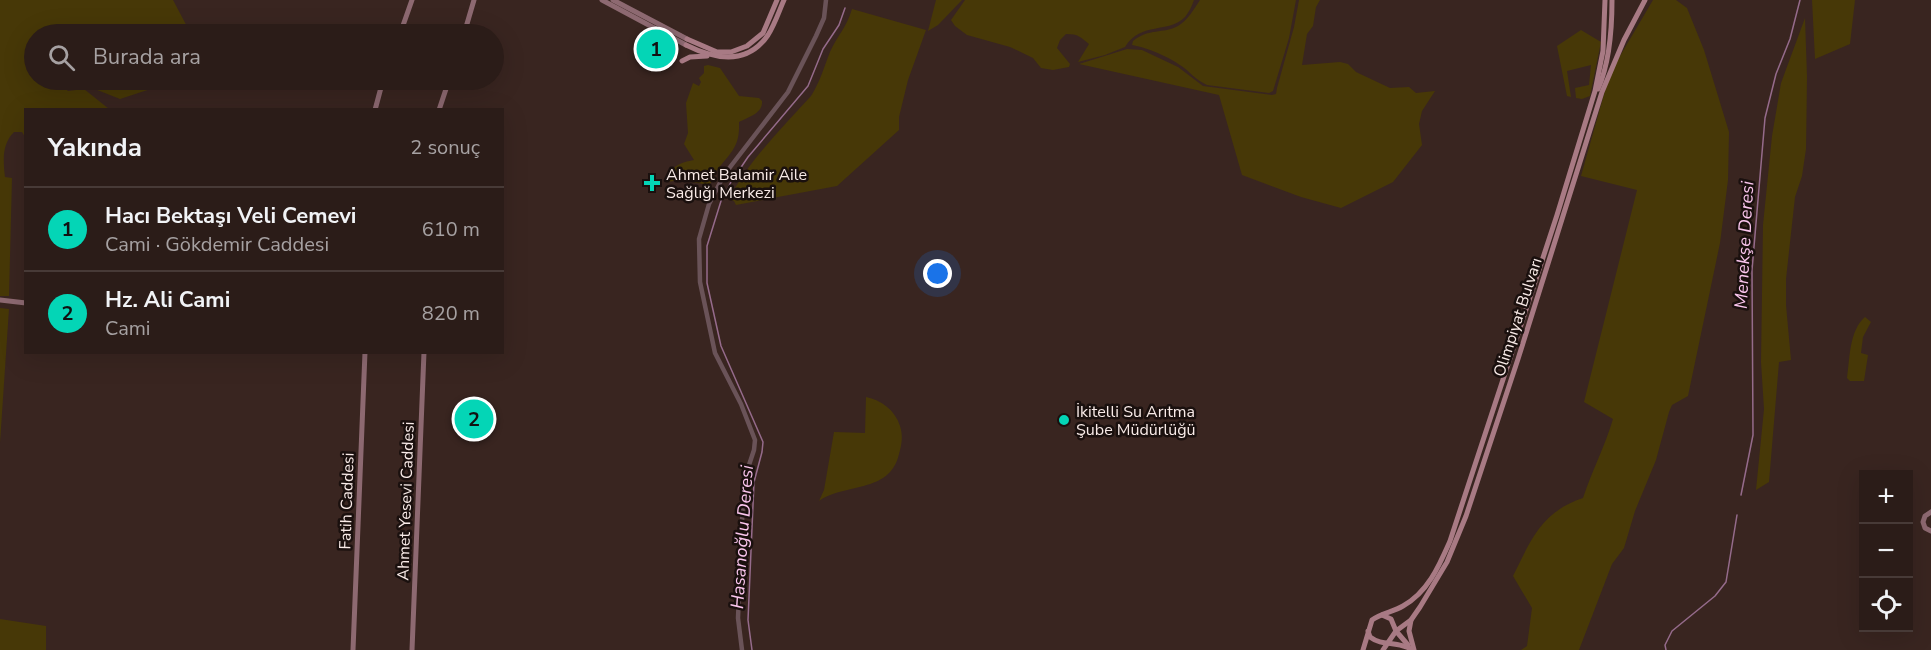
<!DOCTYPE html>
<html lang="tr">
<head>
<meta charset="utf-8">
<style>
  body { margin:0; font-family:"Nunito Sans",sans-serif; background:#332521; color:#f1f3f6 }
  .controls { position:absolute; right:18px; bottom:18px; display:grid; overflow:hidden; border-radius:0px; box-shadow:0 6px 24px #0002 }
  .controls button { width:54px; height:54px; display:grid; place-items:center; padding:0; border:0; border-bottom:2px solid #473a37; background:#2b1c18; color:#f1f3f6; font:30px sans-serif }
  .you { position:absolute; left:938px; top:274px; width:21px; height:21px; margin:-15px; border:4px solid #fff; border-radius:50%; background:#1a73e8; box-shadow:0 0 0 9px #1a73e833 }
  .badge { display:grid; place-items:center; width:39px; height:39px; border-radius:50%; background:#04d5b6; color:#111; font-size:20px; font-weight:700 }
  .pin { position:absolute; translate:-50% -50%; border:3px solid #fff; box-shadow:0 2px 6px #0006 }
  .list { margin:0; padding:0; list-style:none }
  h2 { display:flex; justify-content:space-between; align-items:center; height:78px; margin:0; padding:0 24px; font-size:26px }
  h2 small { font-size:20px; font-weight:400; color:#a6a1a2 }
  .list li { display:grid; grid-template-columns:39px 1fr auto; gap:18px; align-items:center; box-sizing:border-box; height:84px; padding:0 24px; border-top:2px solid #473a37 }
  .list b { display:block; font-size:22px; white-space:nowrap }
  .list p { margin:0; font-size:20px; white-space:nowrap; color:#a6a1a2 }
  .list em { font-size:20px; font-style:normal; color:#a6a1a2 }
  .icon { flex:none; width:33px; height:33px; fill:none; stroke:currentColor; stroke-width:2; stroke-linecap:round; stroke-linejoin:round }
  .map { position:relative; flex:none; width:1931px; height:650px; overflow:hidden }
  .search { position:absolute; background:#2b1c18; box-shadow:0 6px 24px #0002; left:24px; top:24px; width:480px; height:66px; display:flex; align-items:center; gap:15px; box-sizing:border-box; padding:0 21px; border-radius:33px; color:#a6a1a2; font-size:22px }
  .panel { position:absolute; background:#2b1c18; box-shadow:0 6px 24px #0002; left:24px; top:108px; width:480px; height:246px; border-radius:0px }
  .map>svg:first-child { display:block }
</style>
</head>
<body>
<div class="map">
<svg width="1931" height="650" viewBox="0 0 1931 650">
  <rect width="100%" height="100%" fill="#392520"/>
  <g fill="#473807">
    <path d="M 0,0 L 173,0 L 191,34 L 34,34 L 34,80 L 66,80 L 63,87 L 68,91 L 84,89 L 109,109 L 26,110 L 25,137 L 22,132 L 14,132 C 2,144 3,160 5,177 L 12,178 L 9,296 L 0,296 Z"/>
    <polygon points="936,0 962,0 938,25 928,31"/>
    <path d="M 965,0 L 1194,0 C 1192,6 1189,12 1185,17 C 1169,34 1141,21 1125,47 L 1105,55 L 1078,62 L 1089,44 C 1080,37 1079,34 1066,34 L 1060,40 L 1057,48 L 1070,64 L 1069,67 L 1053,70 L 1041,68 L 1033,58 L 1010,47 L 967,35 L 955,26 L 951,20 Z"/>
    <path d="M 1200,0 L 1296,0 L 1289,38 L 1273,91 L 1269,93 L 1207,85 C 1199,81 1194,77 1188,71 C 1174,59 1150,48 1132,45 L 1133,41 C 1149,28 1163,34 1178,26 C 1188,20 1194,9 1200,0 Z"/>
    <polygon points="1299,0 1320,0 1316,7 1313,26 1307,34 1302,65 1340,62 1348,64 1356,72 1390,88 1409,87 1416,93 1435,91 1422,111 1419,124 1422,145 1393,182 1341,208 1301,197 1242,175 1219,95 1079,64 1127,49 1142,50 1178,67 1203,86 1272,95 1276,94 1277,88 1294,27"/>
    <path d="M 1653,0 L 1676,0 L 1687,8 L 1704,50 L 1729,132 L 1728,180 L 1720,243 L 1688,396 L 1672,405 L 1669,412 L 1656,460 L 1635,511 L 1624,548 L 1612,564 L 1579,650 L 1521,650 L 1527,646 L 1532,608 L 1513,576 C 1531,540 1541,512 1583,498 C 1592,471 1605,446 1613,419 L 1584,402 L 1637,190 L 1581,176 L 1610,73 Z"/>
    <polygon points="1812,0 1855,0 1850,44 1815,59"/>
    <path d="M 852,9 L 926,30 L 908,80 L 899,117 L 899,130 L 837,186 L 736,205 L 734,201 L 729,199 C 749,160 782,128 811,96 C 820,82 824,67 830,52 C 837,36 847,27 852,9 Z"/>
    <polygon points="1805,18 1807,77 1806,149 1802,176 1795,197 1786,279 1786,305 1791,360 1779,362 1769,482 1756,490 1764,409 1761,362 1763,225 1772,136 1781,83"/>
    <polygon points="1581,30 1601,42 1590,96 1582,99 1576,98 1575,88 1589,85 1591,65 1567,71 1571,97 1567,96 1557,46"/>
    <path d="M 708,65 L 720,68 L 739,96 L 759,98 L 762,101 C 763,113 749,117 739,122 C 740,146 732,151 718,169 C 714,174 714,180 709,185 L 680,180 L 667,182 C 668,167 681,162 694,160 L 684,144 L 688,133 L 686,103 L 693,83 L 699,86 L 701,82 L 699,78 L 704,73 L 704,66 Z"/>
    <polygon points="72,80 178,80 120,99"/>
    <polygon points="0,308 9,309 0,443"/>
    <path d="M 1865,317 L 1871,322 L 1863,337 L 1861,353 L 1868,355 L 1864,381 L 1850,381 L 1847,378 C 1850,358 1849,331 1865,317 Z"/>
    <path d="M 866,397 C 881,400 895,410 900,426 C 903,435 902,444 899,454 C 890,494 843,483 819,501 L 824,490 L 834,432 L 865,433 Z"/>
    <polygon points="0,619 46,626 46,650 0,650"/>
  </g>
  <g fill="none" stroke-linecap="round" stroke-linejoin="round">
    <g stroke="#956b8b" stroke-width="1.5">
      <polyline points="1741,495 1753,435 1752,270 1765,118 1776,74 1790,39 1800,0"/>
      <polyline points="752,650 748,620 754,482 762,452 763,442 721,346 707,283 707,246 721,201 731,182 748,157 808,86 823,49 839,25 845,8"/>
      <polyline points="1666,650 1665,645 1672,631 1715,596 1726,582 1737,515"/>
    </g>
    <polyline stroke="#6a5358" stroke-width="4.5" points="742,650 738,618 743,498 744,480 754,450 755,440 741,404 715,353 700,282 699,239 709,204 724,175 788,92 816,36 824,18 826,0"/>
    <g stroke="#8d6971" stroke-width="5">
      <polyline points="602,0 686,45"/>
      <polyline points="613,0 687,39"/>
      <polyline points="400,34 412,0"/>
      <polyline points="464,34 474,0"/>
      <polyline points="375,110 383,80"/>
      <polyline points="439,110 449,80"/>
      <polyline points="0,300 26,303"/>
      <polyline points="1931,512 1925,516 1923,522 1925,528 1931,531"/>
      <polyline points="353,650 365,352"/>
      <polyline points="412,650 424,352"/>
    </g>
    <g stroke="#a87a84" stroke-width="5">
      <polyline points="687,39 717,52 731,52 747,46 763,33 777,0"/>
      <path d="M 686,45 C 714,59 747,66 768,35 C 775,24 779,11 784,0"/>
      <polyline points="682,61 690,57 707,56"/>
      <path d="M 1598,89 C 1610,62 1612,29 1612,0"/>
      <polyline points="1382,615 1391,619 1396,631 1408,645"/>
      <polyline points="1411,620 1409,631 1414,650"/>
      <path d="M 1368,631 L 1370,637 C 1383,647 1396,640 1413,650"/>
      <path d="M 1363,650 L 1372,620 C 1381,613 1393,612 1403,606 C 1428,592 1439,566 1450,541 L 1557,215 L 1595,91 L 1603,51 L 1605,0"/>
      <polyline points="1383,650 1396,631 1411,620 1420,607 1447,562 1466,516 1518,359 1602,92 1624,40 1645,0"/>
    </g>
  </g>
  <g fill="#04d5b6" stroke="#1a100e" stroke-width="2">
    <path d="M649 174h6v6h6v6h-6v6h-6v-6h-6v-6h6z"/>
    <circle cx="1064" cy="420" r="6"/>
  </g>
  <g text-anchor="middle" stroke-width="5" stroke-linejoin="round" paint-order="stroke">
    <g font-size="16" fill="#f9ebe8" stroke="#1a100e" text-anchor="start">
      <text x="666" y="180">Ahmet Balamir Aile<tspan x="666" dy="18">Sağlığı Merkezi</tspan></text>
      <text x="1076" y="417">İkitelli Su Arıtma<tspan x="1076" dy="18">Şube Müdürlüğü</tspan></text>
    </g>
    <g font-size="16" fill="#f9ebe8" stroke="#1a100e">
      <text transform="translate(1517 317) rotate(-72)" y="6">Olimpiyat Bulvarı</text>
      <text transform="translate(346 501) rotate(-88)" y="6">Fatih Caddesi</text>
      <text transform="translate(405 501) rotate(-88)" y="6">Ahmet Yesevi Caddesi</text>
    </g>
    <g font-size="18" font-style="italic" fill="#fbc6ee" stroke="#1a100e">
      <text transform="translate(1744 245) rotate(-87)" y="6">Menekşe Deresi</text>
      <text transform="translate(742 537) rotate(-86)" y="6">Hasanoğlu Deresi</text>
    </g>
  </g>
</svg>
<div class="controls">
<button>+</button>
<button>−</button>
<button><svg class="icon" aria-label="locate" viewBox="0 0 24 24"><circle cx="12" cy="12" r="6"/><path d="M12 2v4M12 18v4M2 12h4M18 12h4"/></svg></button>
</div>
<div class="you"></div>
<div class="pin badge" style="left:656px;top:49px">1</div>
<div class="pin badge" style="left:474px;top:419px">2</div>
<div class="search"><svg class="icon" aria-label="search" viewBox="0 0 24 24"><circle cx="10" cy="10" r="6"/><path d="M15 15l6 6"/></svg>Burada ara</div>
<section class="panel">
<h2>Yakında<small>2 sonuç</small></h2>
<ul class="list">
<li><span class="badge">1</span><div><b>Hacı Bektaşı Veli Cemevi</b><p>Cami · Gökdemir Caddesi</p></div><em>610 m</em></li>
<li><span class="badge">2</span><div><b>Hz. Ali Cami</b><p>Cami</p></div><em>820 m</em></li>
</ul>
</section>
</div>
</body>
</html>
